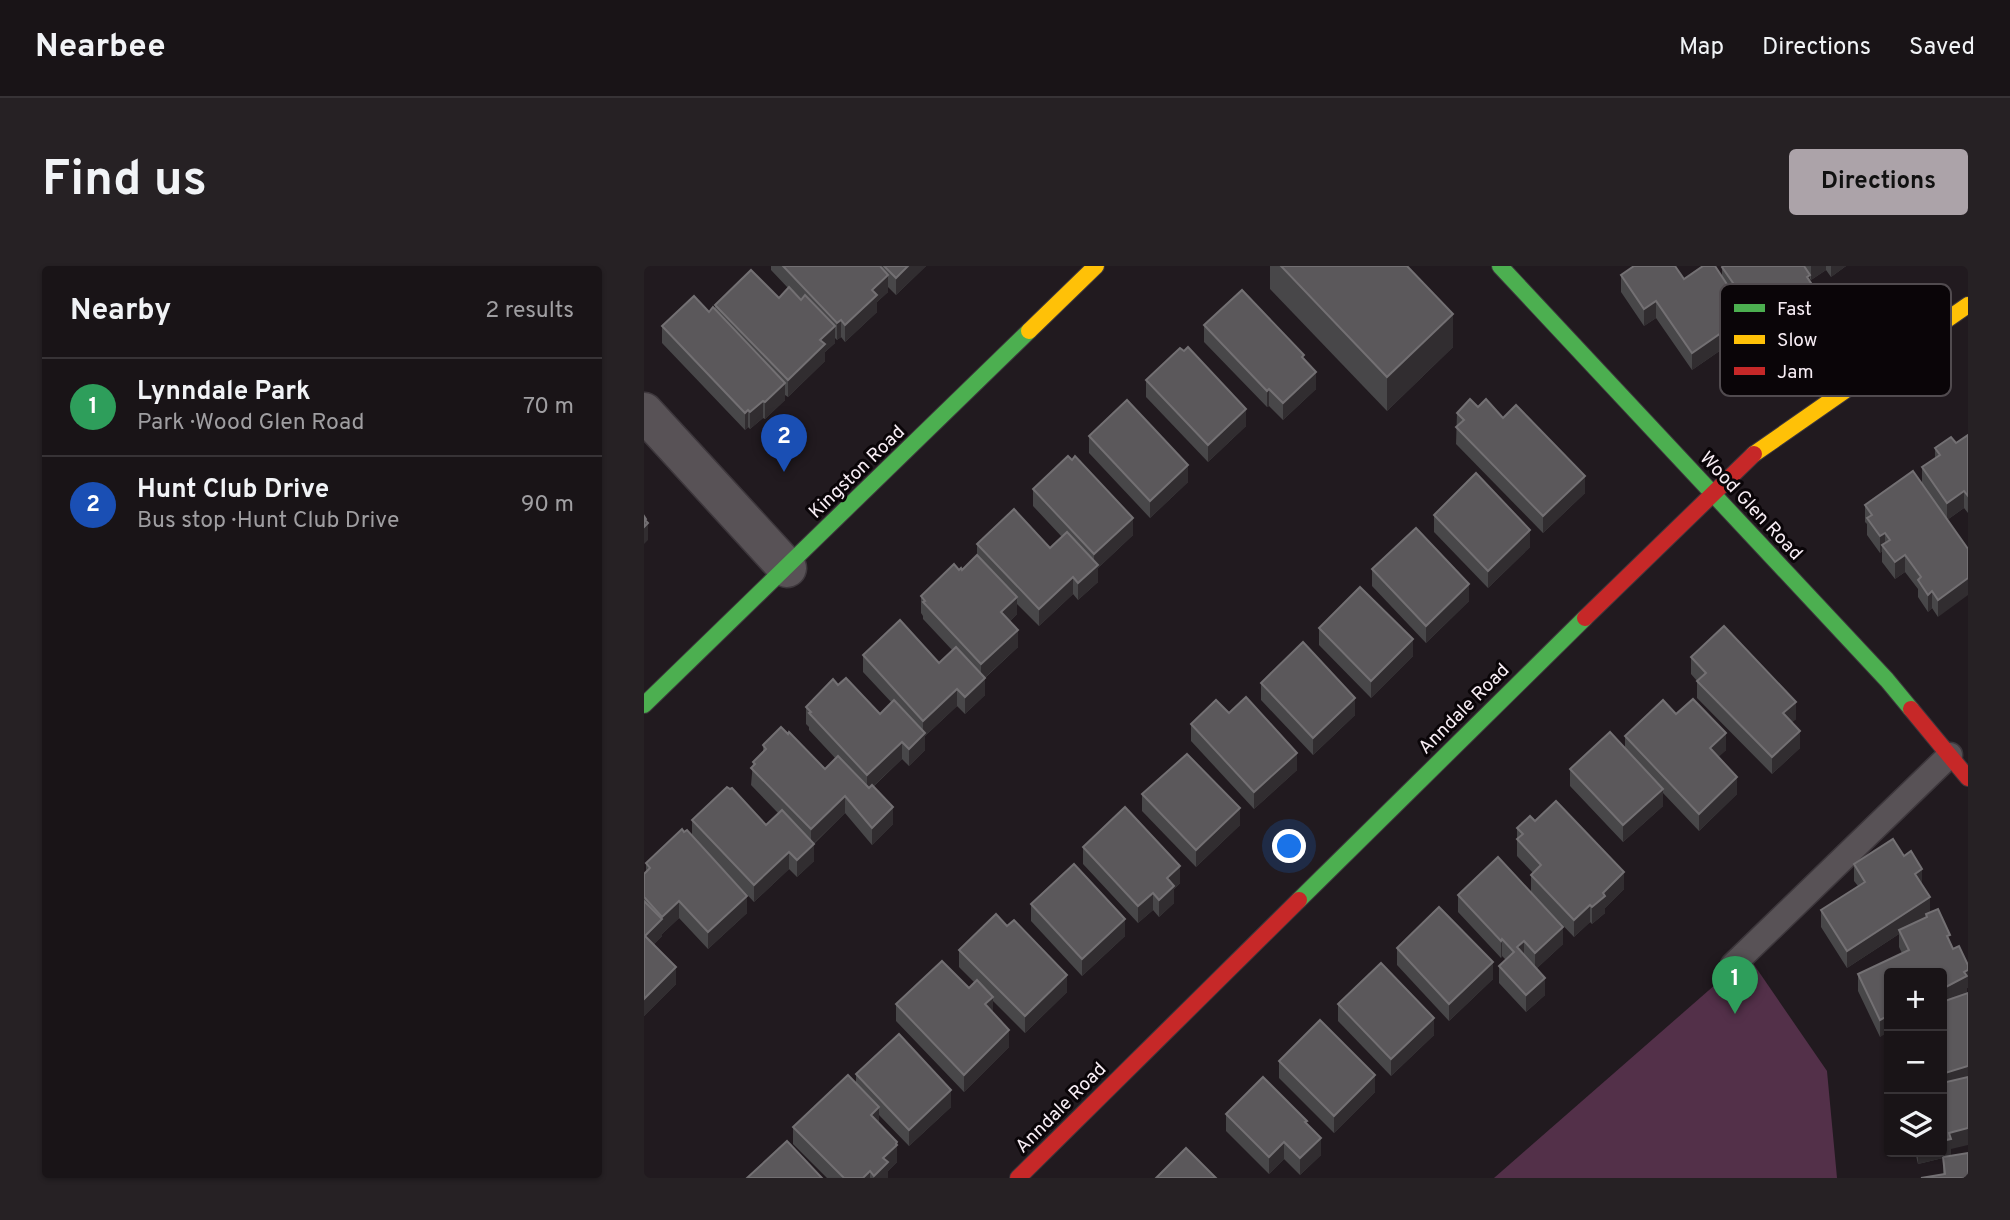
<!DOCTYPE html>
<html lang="en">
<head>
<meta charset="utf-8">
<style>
  body { margin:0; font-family:Overpass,sans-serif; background:#262124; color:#f1f3f6 }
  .controls { position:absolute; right:21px; bottom:21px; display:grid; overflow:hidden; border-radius:7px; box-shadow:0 2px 5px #0004 }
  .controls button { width:63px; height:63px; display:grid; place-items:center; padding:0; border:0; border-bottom:2px solid #373336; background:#191417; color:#f1f3f6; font:35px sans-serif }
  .you { position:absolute; left:646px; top:581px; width:24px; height:24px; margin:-18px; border:5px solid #fff; border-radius:50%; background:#1a73e8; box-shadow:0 0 0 10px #1a73e833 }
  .badge { display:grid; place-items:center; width:46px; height:46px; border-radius:50%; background:#aca3a9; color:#fff; font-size:23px; font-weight:700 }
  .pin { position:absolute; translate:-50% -58px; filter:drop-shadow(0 2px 4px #0008) }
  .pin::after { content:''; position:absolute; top:37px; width:24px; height:21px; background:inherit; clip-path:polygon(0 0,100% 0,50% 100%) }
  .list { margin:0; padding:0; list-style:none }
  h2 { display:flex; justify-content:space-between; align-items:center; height:91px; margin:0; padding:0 28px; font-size:30px }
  h2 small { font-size:23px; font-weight:400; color:#9f9ea1 }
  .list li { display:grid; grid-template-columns:46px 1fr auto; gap:21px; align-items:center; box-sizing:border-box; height:98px; padding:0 28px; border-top:2px solid #373336 }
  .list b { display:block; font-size:26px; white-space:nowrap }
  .list p { margin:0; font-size:23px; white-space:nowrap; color:#9f9ea1 }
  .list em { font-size:23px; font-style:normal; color:#9f9ea1 }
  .icon { flex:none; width:38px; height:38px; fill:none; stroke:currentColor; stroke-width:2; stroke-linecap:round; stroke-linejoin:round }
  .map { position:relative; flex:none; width:1324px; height:912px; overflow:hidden; border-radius:7px }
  header { display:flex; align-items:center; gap:42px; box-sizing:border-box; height:98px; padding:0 35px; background:#191417; border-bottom:2px solid #373336 }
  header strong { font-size:33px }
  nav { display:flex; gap:38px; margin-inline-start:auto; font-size:24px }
  .intro { display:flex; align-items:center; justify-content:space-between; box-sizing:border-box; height:168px; padding:0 42px }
  h1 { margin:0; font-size:49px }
  .button { padding:18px 32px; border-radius:7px; background:#aca3a9; color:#111; font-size:24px; font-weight:700 }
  main { display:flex; gap:42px; padding:0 42px }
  aside { flex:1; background:#191417; border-radius:7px; box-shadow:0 2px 5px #0004 }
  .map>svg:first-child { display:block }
</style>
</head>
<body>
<header>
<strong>Nearbee</strong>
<nav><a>Map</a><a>Directions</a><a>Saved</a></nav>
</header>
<div class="intro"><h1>Find us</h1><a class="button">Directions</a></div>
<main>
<aside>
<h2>Nearby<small>2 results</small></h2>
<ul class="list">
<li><span class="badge" style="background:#2e9e5b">1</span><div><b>Lynndale Park</b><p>Park · Wood Glen Road</p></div><em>70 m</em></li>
<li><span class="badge" style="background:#1a4fb4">2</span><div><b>Hunt Club Drive</b><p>Bus stop · Hunt Club Drive</p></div><em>90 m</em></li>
</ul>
</aside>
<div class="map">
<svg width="1324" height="912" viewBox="0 0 1324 912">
  <rect width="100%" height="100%" fill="#211a1f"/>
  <polygon fill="#533049" points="1104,690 1183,805 1193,912 850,912"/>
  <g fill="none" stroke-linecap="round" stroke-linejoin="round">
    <defs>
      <polyline id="lane" points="1089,699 1306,489"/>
      <polyline id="street" points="0,146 143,302"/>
      <g id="fast">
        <polyline points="856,0 1243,414 1267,443"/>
        <polyline points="0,439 385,65"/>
        <polyline points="655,634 941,352"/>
      </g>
      <g id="slow">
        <polyline points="385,65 452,0"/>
        <polyline points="1110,188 1324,39"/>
      </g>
      <g id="jam">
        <polyline points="941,352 1110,188"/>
        <polyline points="1267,443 1324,512"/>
        <polyline points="374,912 655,634"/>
      </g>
    </defs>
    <use href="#lane" stroke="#3d373c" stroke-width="27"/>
    <use href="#street" stroke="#3d373c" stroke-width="41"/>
    <use href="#fast" stroke="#3d373c" stroke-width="18"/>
    <use href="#slow" stroke="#3d373c" stroke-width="18"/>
    <use href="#jam" stroke="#3d373c" stroke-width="18"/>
    <use href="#lane" stroke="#585256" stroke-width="24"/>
    <use href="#street" stroke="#585256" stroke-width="38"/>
    <use href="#fast" stroke="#4caf50" stroke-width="16"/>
    <use href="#slow" stroke="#ffc107" stroke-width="16"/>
    <use href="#jam" stroke="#c62828" stroke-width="16"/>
  </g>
  <g fill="#484749">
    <polygon points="127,0 282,0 252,29 244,21 244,26 233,36 233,46 201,76 197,71 193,74 191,72 191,77 181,86 181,95 144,131 141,129 141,134 121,153 119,152 106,163 104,161 101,164 18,77 18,60 65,46 71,42 71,39 135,32 144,22 127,4"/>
    <polygon points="626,0 763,0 809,81 743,145 626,23"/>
    <polygon points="1079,0 1202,0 1187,11 1182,4 1167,14 1166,13 1169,37 1153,48 1148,40 1127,55 1121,46 1105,57 1103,55 1103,66 1048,104 1012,52 1000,60 977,26 977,9 1040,13 1078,11 1078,1"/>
    <polygon points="560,59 660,93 672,123 639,154 625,140 623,141 560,76"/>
    <polygon points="502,114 602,160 564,196 502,131"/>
    <polygon points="834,141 859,152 941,227 899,267 812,178 813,147"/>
    <polygon points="1324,169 1324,247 1320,242 1303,254 1294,351 1288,342 1284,346 1274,331 1274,323 1261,306 1251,313 1238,296 1238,285 1236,287 1223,269 1223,258 1221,256 1221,239 1278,218 1278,201 1291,192 1291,182 1312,177"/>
    <polygon points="445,170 544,216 506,252 445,187"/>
    <polygon points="389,223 489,269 454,302 454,316 434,334 429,328 395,360 373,338 373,348 366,355 374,381 341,412 341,429 321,448 313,440 281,470 281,484 265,500 258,493 229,521 249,558 228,579 201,547 170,578 170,595 153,611 145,603 110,636 62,585 103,647 64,683 35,652 18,668 18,670 10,678 32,718 0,750 0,608 2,606 2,597 40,566 48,570 48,554 122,559 134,547 107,519 109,496 119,486 119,479 181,503 192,493 165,464 165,461 162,458 162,441 194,419 236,448 248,437 219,406 219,389 295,397 309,385 279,353 279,350 277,347 277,330 315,304 318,304 333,289 333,278 406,282 418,271 389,240"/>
    <polygon points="790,249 886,281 844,322 790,266"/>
    <polygon points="728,303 825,335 782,377 728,320"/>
    <polygon points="675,362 769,390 727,432 675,379"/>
    <polygon points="1047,391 1152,453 1148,456 1156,482 1128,508 1053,432 1053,415 1047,408"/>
    <polygon points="617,417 711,449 669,489 617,434"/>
    <polygon points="1032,448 1082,484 1074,491 1093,528 1055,565 1019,527 1019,540 979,576 926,520 926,503 981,482 981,470"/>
    <polygon points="547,458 653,504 610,543 547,475"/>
    <polygon points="498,528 596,559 552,601 498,545"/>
    <polygon points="891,555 980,623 961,642 961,647 948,658 946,656 930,671 887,626 887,609 889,607 873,590 873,562"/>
    <polygon points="439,581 536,617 530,623 530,637 515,651 509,644 494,657 439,598"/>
    <polygon points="1210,598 1278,619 1286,647 1306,677 1309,683 1324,699 1324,721 1323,722 1307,883 1307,889 1324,912 1299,908 1299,892 1274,898 1271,886 1298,886 1298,707 1236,771 1214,725 1214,708 1258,687 1255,681 1255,668 1203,702 1177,661 1177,644 1214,620 1210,615"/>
    <polygon points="814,629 919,678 892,703 901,729 882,746 855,717 855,700 862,694 858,690 857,692 814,646"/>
    <polygon points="387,638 481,670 438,710 387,655"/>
    <polygon points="753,682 849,713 805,755 753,699"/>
    <polygon points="315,684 423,726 381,767 349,735 349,746 365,781 320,826 252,755 252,738 325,722 330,716 315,701"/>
    <polygon points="694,738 790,769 747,810 694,755"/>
    <polygon points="1244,774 1245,774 1245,796 1244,791"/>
    <polygon points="635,795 731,826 690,867 635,812"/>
    <polygon points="212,808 307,841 265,880 235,849 235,857 253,876 253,896 244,905 244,912 183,912 149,878 149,861 212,818"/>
    <polygon points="582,848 677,889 656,909 640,893 625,908 582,865"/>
  </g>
  <g fill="#312d30">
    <polygon points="264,0 282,0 252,29 252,12"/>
    <polygon points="1167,0 1182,0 1182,4 1167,14"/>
    <polygon points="1187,0 1202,0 1187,11"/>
    <polygon points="244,9 244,26 233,36 233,46 201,76 201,59 228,24"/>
    <polygon points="1166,9 1166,22 1169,20 1169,37 1153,48 1153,31 1163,11"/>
    <polygon points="1148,23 1148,40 1127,55 1127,38"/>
    <polygon points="1121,29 1121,46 1105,57 1105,40"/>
    <polygon points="1012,35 1012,52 1000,60 1000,43"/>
    <polygon points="809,48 809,81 743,145 743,111"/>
    <polygon points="1103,49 1103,66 1048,104 1048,87"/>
    <polygon points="197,54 197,71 193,74 193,57"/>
    <polygon points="191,60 191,77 181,86 181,95 144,131 144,114 176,74"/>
    <polygon points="672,106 672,123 639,154 639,137"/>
    <polygon points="141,117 141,134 121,153 121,136"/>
    <polygon points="625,123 625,140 623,141 623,125"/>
    <polygon points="119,135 119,152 106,163 106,146"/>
    <polygon points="602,143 602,160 564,196 564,179"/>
    <polygon points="104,144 104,161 101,164 101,147"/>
    <polygon points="544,199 544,216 506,252 506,235"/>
    <polygon points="941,210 941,227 899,267 899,250"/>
    <polygon points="1320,225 1320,242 1303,254 1303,237"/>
    <polygon points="489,252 489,269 454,302 454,316 434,334 434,317 450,302 450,288"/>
    <polygon points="2,253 2,259 4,257 4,274 0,278 0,261 1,254"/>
    <polygon points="886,264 886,281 844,322 844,305"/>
    <polygon points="1241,267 1241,282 1238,279 1238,285 1236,287 1236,270"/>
    <polygon points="1261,289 1261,306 1251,313 1251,296"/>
    <polygon points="429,311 429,328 395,360 395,343"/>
    <polygon points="1324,312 1324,329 1294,351 1294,334"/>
    <polygon points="825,318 825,335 782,377 782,360"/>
    <polygon points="1288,325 1288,342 1284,346 1284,329"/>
    <polygon points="373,331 373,348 357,363 357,346"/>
    <polygon points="374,364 374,381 337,415 337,398"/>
    <polygon points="769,373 769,390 727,432 727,415"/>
    <polygon points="341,412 341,429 321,448 321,431"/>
    <polygon points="313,423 313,440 281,470 281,484 265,500 265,483 279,469 279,455"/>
    <polygon points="711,432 711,449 669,489 669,472"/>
    <polygon points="1152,436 1152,453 1139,464 1139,447"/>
    <polygon points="1156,465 1156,482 1128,508 1128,491"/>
    <polygon points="1082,467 1082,484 1066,499 1066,482"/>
    <polygon points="258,476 258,493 223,526 223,509"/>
    <polygon points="653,487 653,504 610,543 610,526"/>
    <polygon points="1093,511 1093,528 1055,565 1055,548"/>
    <polygon points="1019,523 1019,540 979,576 979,559"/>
    <polygon points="201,530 201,547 167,580 167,563"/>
    <polygon points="249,541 249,558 228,579 228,562"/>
    <polygon points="596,542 596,559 552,601 552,584"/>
    <polygon points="170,578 170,595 153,611 153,594"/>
    <polygon points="145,586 145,603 110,636 110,619"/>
    <polygon points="536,600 536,617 530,623 530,637 515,651 515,634 523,612"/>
    <polygon points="1278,603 1278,620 1271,608"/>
    <polygon points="980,606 980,623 961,642 961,647 948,658 948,641 959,627"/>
    <polygon points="509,627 509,644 494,657 494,640"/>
    <polygon points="103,630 103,647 64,683 64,666"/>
    <polygon points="1286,631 1286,648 1282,648 1282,651 1255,664 1255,668 1203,702 1203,685"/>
    <polygon points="35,635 35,652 18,668 18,651"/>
    <polygon points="946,639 946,656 930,671 930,654"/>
    <polygon points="18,653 18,670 1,687 1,670"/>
    <polygon points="481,653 481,670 438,710 438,693"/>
    <polygon points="919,661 919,678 891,704 891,687"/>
    <polygon points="858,673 858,690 857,692 857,675"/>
    <polygon points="880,675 880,692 873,681"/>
    <polygon points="849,696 849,713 805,755 805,738"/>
    <polygon points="32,701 32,718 0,750 0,733"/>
    <polygon points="1324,704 1324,721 1323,722 1323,727 1298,740 1298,723"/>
    <polygon points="423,709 423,726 381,767 381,750"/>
    <polygon points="901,712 901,729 882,746 882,729"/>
    <polygon points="349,731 349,748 341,738"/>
    <polygon points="1245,749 1245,766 1236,771 1236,754"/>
    <polygon points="790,752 790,769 747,810 747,793"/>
    <polygon points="365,764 365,781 320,826 320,809"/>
    <polygon points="1324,800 1324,817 1298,825 1298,808"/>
    <polygon points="731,809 731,826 690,867 690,850"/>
    <polygon points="307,824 307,841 265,880 265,864"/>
    <polygon points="235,841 235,858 227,849"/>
    <polygon points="1324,862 1324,879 1307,883 1307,890 1274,898 1274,886 1298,886 1298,875 1305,867"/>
    <polygon points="677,872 677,889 656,909 656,892"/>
    <polygon points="253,876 253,896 244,905 244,912 230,912 230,910 239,892"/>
    <polygon points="640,876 640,893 625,908 625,891"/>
    <polygon points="226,905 226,912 219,912"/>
  </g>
  <g fill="#5b585b" stroke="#737073" stroke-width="2">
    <polygon points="139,0 236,0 244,9 228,24 233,29 201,59 197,54 193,57"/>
    <polygon points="240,0 264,0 252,12"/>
    <polygon points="637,0 763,0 809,48 743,111"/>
    <polygon points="990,0 1031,0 1040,13 1059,0 1071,0 1103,49 1048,87 1012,35 1000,43 977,9"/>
    <polygon points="1079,0 1160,0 1166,9 1163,11 1169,20 1153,31 1148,23 1127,38 1121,29 1105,40 1078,1"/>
    <polygon points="107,4 135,32 145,21 157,34 161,29 191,60 176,74 181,78 144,114 71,39"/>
    <polygon points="598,24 660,89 658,91 672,106 639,137 625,123 623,125 560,59"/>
    <polygon points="50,30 65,46 69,41 141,117 121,136 119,135 106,146 104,144 101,147 18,60"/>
    <polygon points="544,81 602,143 564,179 502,114 536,82 540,85"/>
    <polygon points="826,133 834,141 842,133 859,152 872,139 941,210 899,250 812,161 820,154 813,147"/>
    <polygon points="483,134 544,199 506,235 445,170"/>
    <polygon points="1324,169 1324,230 1320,225 1303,237 1278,201 1296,189 1291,182 1307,171 1312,177"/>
    <polygon points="424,190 428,194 431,190 489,252 450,288 389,223"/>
    <polygon points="1269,205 1324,283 1324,312 1294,334 1288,325 1284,329 1274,314 1277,311 1261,289 1251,296 1238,279 1246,274 1241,267 1236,270 1223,252 1228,249 1221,239"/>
    <polygon points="832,207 886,264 844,305 790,249"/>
    <polygon points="370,243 406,282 423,266 454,299 434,317 429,311 395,343 333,278"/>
    <polygon points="0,250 2,253 1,254 4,257 0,261"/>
    <polygon points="772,262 825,318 782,360 728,303"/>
    <polygon points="333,289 373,331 357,346 374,364 337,398 279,336 281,335 277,330 310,298 315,304 317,302 318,304"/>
    <polygon points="716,321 769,373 727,415 675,362"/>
    <polygon points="256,354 295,397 312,381 341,412 321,431 313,423 279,455 219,389"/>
    <polygon points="1080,360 1152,436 1139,447 1156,465 1128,491 1053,415 1062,407 1047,391"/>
    <polygon points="659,376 711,432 669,472 617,417"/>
    <polygon points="202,412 236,448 250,434 281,467 265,483 258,476 223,509 165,447 167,446 162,441 189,413 194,419"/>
    <polygon points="602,431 653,487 610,526 547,458 572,434 585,447"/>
    <polygon points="1049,433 1082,467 1066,482 1093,511 1055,548 981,470 1019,434 1032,448"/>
    <polygon points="137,461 144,468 145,466 181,503 194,490 225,522 228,519 249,541 228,562 201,530 167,563 107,502 111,498 109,496 122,483 119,479"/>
    <polygon points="966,466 1019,523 979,559 926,503"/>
    <polygon points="543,488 596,542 552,584 498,528"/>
    <polygon points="83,521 86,523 88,522 122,559 138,544 170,578 153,594 145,586 110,619 48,554"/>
    <polygon points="912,535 980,606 959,627 961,630 948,641 946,639 930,654 887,609 897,599 873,573 879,568 873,562 886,550 891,555"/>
    <polygon points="481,541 536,600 523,612 530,620 515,634 509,627 494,640 439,581"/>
    <polygon points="38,563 40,566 43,564 103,630 64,666 35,635 18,651 0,631 0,608 6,602 2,597"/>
    <polygon points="1249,573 1260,590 1267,585 1278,603 1271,608 1286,631 1203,685 1177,644 1221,616 1210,598"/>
    <polygon points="854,591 919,661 891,687 880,675 873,681 901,712 882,729 855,700 870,686 858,673 857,675 814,629"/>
    <polygon points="430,598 481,653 438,693 387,638"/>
    <polygon points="0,635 18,653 1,670 32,701 0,733"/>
    <polygon points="795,641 849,696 805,738 753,682"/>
    <polygon points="1294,643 1306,669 1303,670 1309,683 1315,680 1324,699 1324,704 1320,706 1323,710 1298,723 1298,707 1245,707 1245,749 1236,754 1214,708 1265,684 1255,664 1283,651 1282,648"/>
    <polygon points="352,648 363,660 370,654 423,709 381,750 315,684"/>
    <polygon points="298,695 325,722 333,714 349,731 341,738 365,764 320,809 252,738"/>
    <polygon points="737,697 790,752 747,793 694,738"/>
    <polygon points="1324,727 1324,800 1298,808 1298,736"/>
    <polygon points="676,754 731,809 690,850 635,795"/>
    <polygon points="255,768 307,824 265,864 212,808"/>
    <polygon points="204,809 235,841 227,849 253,876 252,878 253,879 239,892 244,896 230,910 226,905 219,912 200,912 149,861"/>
    <polygon points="619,811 663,855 661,856 677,872 656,892 640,876 625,891 582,848"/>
    <polygon points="1324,811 1324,862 1305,867 1307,873 1298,875 1298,817"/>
    <polygon points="143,875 178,912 103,912"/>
    <polygon points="542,882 572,912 512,912"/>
    <polygon points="1324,887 1324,912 1277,912 1301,908 1299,891"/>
  </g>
  <g text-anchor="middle" stroke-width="6" stroke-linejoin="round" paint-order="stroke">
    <g font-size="19" fill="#f7edf4" stroke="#0a0508">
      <text transform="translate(212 205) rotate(-44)" y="7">Kingston Road</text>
      <text transform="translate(1108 239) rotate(47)" y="7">Wood Glen Road</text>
      <text transform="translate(819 442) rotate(-45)" y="7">Anndale Road</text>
      <text transform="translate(416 841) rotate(-45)" y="7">Anndale Road</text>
    </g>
  </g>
  <rect x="1076" y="18" width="231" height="112" rx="10" fill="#0a0508" stroke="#514b4f" stroke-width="2"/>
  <rect x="1090" y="38" width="31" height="8" fill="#4caf50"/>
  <rect x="1090" y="69" width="31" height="9" fill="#ffc107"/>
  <rect x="1090" y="101" width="31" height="8" fill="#c62828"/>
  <g font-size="19" fill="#f7edf4">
    <text x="1133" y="49">Fast</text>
    <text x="1133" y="80">Slow</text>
    <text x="1133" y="112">Jam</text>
  </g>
</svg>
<div class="controls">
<button>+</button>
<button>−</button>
<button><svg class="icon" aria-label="layers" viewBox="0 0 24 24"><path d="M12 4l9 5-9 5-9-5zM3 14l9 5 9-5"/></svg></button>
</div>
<div class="you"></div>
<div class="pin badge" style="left:1091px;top:748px;background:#2e9e5b">1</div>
<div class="pin badge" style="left:140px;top:206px;background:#1a4fb4">2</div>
</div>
</main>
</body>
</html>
